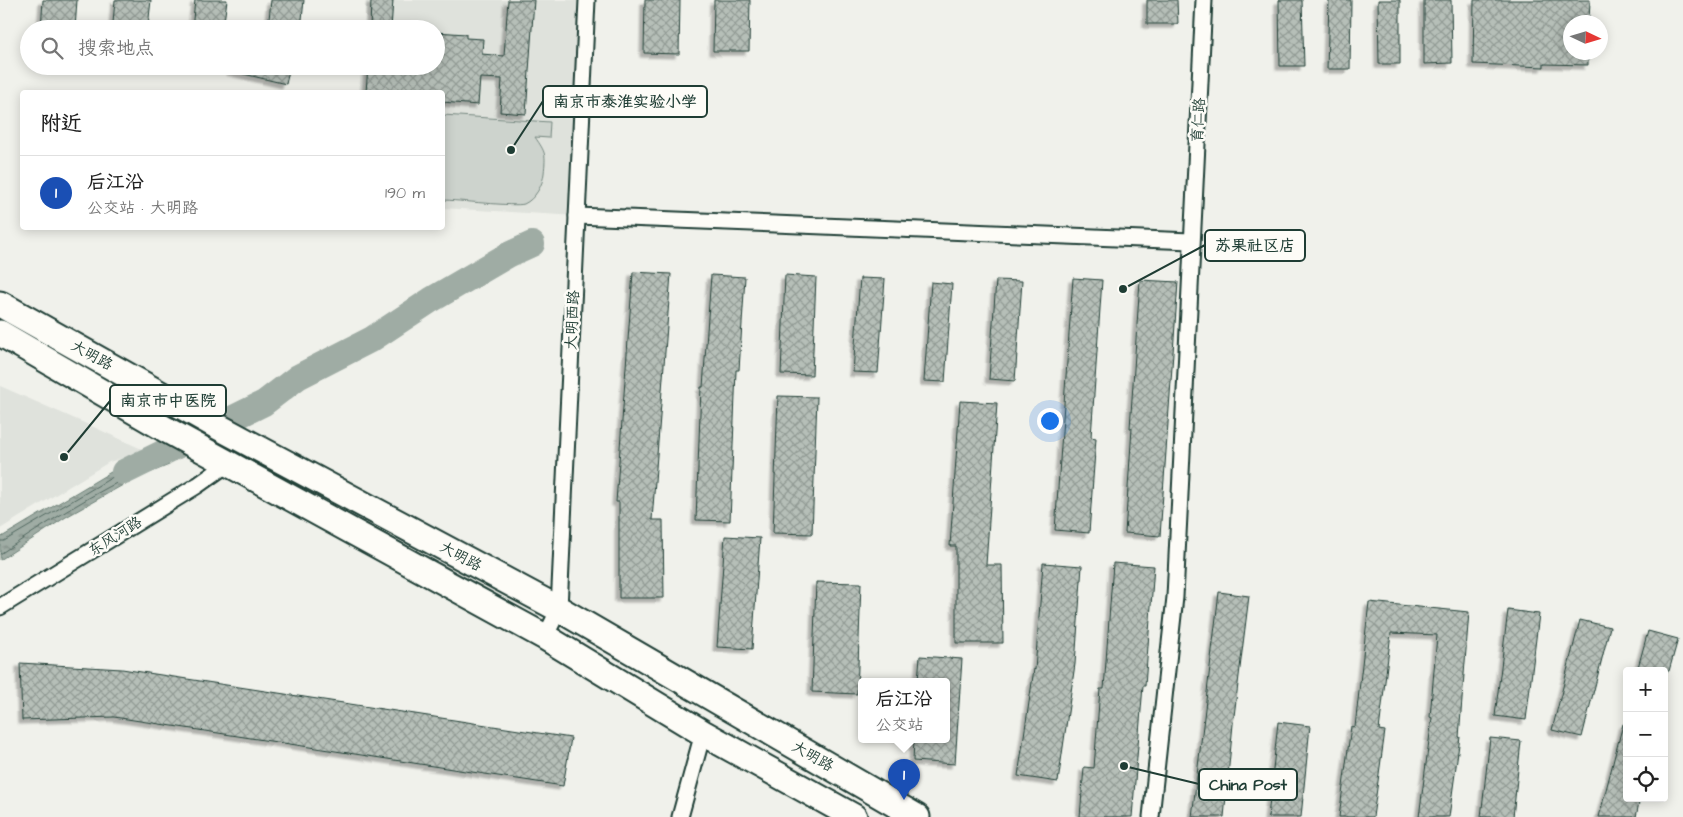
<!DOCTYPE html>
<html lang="zh">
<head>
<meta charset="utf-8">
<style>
  body { margin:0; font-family:"Architects Daughter","LXGW WenKai TC",sans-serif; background:#f6f6f6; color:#222 }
  .controls { position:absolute; right:15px; bottom:15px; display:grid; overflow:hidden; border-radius:5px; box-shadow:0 2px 12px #0003 }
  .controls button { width:45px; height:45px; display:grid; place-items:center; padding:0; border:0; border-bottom:1px solid #e0e0e0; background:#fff; color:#222; font:25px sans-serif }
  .compass { position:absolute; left:1563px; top:15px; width:45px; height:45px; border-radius:50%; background:#fff; box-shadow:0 2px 12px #0003; rotate:94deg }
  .you { position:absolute; left:1049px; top:420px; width:18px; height:18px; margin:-12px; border:4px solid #fff; border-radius:50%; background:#1a73e8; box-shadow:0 0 0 8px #1a73e833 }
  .badge { display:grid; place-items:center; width:32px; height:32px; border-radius:50%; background:#1f3d34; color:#fff; font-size:16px; font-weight:700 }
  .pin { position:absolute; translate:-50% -41px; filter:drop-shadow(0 1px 2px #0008) }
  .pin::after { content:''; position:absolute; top:26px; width:18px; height:15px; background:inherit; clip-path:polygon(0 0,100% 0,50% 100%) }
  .popup { position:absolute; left:858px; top:678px; width:92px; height:65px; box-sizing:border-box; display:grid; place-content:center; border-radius:5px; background:#fff; filter:drop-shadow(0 1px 4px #0005); font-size:16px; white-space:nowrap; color:#767676 }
  .popup b { font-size:19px; color:#222 }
  .popup::after { content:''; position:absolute; left:50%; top:100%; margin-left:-10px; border:10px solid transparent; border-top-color:#fff }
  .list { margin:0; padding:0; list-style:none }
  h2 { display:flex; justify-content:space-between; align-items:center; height:65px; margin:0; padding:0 20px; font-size:21px }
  h2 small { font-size:16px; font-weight:400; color:#767676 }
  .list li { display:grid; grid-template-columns:32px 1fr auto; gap:15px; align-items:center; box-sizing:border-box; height:75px; padding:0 20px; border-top:1px solid #e0e0e0 }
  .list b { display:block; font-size:19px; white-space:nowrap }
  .list p { margin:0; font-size:16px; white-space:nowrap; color:#767676 }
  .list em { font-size:16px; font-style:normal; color:#767676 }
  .icon { flex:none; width:28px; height:28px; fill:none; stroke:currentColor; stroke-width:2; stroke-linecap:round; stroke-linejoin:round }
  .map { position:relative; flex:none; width:1683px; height:817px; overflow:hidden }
  .search { position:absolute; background:#fff; box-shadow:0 2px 12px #0003; left:20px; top:20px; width:425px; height:55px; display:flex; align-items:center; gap:12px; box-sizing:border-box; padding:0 18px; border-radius:28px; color:#767676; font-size:19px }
  .panel { position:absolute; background:#fff; box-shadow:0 2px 12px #0003; left:20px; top:90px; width:425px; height:140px; border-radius:5px }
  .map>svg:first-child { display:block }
</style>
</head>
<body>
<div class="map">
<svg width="1683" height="817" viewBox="0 0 1683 817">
  <defs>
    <pattern id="water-ripples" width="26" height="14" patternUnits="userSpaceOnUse" patternTransform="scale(1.25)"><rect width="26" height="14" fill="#9faca4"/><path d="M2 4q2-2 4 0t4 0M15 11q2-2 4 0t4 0" fill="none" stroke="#818d86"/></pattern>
    <pattern id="building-cross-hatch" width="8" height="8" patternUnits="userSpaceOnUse" patternTransform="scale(1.25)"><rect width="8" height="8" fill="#b6bfb8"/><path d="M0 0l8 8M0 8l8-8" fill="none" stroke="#939c96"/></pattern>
    <filter id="shadow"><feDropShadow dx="-4" dy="4" stdDeviation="1" flood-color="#0004"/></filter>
  </defs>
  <rect width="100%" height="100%" fill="#f0f1eb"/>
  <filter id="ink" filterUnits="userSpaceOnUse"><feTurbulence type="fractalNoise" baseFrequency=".02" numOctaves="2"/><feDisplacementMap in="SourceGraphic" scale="10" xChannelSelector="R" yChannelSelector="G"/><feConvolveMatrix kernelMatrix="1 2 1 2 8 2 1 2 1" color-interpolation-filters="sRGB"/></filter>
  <g filter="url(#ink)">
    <g fill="#dfe2dc">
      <polygon points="366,0 587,0 577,216 443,208 442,92 359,92 361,66 436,66 436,29 364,29"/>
      <polygon points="0,386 98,429 146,451 109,462 0,529"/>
    </g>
    <path fill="#cdd3cd" stroke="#768880" d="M 443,115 L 550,122 L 549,138 L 535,137 C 546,153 546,154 544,173 C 543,185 535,199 524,204 C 516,207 455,200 443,200 Z"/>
    <polygon fill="url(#water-ripples)" stroke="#6c8077" points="151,457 166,459 169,465 130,481 66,517 0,560 0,538 126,463"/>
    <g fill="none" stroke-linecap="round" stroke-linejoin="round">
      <path stroke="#526961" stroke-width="1" d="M 0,541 L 4,541 L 128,468 L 146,464 L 148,465 L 148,468 C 95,491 47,523 0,554"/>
      <polyline stroke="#9faca4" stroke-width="26" points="124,472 264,403 298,377 372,339 431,300 508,255 532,244"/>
    </g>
    <g fill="url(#building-cross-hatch)" stroke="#1f3d34" filter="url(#shadow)">
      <polygon points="43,0 77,0 75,29 41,29"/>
      <polygon points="115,0 151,0 148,27 113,23"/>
      <polygon points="195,0 227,0 223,29 192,29"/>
      <polygon points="271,0 304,0 301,29 268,29"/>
      <polygon points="371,0 393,0 391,29 370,29"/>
      <polygon points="508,0 534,0 526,114 500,112 502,79 480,78 478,105 442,102 442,92 366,92 368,66 436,66 436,32 466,34 466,38 483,39 482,54 504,56"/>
      <polygon points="645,0 680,0 679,54 644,53"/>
      <polygon points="714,0 750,0 749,51 713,51"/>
      <polygon points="1147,0 1177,0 1178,24 1147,24"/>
      <polygon points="1279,0 1302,0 1304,66 1280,66"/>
      <polygon points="1329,0 1351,0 1350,69 1327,69"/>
      <polygon points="1378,0 1400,0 1400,64 1379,64"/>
      <polygon points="1424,0 1451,0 1452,63 1424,64"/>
      <polygon points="1474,0 1590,0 1589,22 1570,22 1570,52 1588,52 1588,65 1544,64 1544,67 1473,64"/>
      <polygon points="231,66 290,66 286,84 231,71"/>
      <polygon points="633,272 671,274 652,520 663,520 664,598 619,598 619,502 616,502"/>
      <polygon points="711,275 745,277 739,370 736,370 730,521 696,520 701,387 703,387"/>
      <polygon points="785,275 816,277 812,375 781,374"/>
      <polygon points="860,278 885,279 878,373 853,372"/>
      <polygon points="1073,278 1102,280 1091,437 1096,438 1089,533 1055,530"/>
      <polygon points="996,280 1022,281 1015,381 989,379"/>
      <polygon points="1140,280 1178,282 1160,536 1125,533 1132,428 1130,428"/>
      <polygon points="931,282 952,284 945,382 924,381"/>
      <polygon points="778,396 817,397 812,534 773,533"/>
      <polygon points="960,401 997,403 986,565 1002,565 1003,643 956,643 956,546 950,546"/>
      <polygon points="725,536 760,538 752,649 717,647"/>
      <polygon points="1043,563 1082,566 1075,664 1058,782 1018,776 1034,669 1035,670"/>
      <polygon points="1113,563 1154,566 1145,686 1143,686 1132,817 1080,817 1084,767 1094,768 1100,689 1104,689"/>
      <polygon points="816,582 861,583 857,694 812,692"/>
      <polygon points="1219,592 1249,596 1233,724 1224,817 1192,817"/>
      <polygon points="1369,602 1469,612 1459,737 1460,737 1449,817 1419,817 1432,718 1430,717 1437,635 1391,633 1379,730 1385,731 1373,817 1339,817 1351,726 1355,727"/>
      <polygon points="1508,610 1539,614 1526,720 1495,716"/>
      <polygon points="1580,620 1610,627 1582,737 1552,730"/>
      <polygon points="1648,631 1678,639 1669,671 1637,671"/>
      <polygon points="920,656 962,659 955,764 913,761 914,739 946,739 946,681 918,681"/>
      <polygon points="20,663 122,669 571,738 563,786 114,717 22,720"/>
      <polygon points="1278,722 1310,726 1301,817 1268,817"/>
      <polygon points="1623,724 1627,724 1627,798 1640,798 1636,817 1599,817"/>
      <polygon points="1490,738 1521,741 1513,817 1481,817"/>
    </g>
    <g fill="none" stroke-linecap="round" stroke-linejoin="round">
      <defs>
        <g id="street">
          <polyline points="577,216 1191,241"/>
          <polyline points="0,607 198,485 229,463"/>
          <polyline points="545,637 559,609 587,0"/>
          <polyline points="680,817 703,733"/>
          <polyline points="1151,817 1175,597 1204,0"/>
        </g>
        <g id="primary">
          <polyline points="0,304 217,426 559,609 917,817"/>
          <polyline points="0,333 165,429 545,637 703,733 854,817"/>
        </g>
      </defs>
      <use href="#street" stroke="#1f3d34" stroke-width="19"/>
      <use href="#primary" stroke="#1f3d34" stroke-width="29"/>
      <use href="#street" stroke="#fdfcf7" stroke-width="15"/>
      <use href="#primary" stroke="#fdfcf7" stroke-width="25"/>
    </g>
  </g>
  <g text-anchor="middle" stroke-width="5" stroke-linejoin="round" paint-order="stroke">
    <g font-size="15" fill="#1f3d34" stroke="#fdfcf7">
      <text transform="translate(1198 120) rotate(-87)" y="5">育仁路</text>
      <text transform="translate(572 320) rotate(-87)" y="5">大明西路</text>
      <text transform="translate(92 355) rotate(29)" y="5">大明路</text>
      <text transform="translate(115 536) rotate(-32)" y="5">东风河路</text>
      <text transform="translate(461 556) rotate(28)" y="5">大明路</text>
      <text transform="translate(813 756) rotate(30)" y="5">大明路</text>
    </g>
  </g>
  <path fill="none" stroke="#1f3d34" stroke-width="2" d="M511 150L543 101M1123 289L1205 245M64 457L110 401M1124 766L1199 784"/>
  <g fill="#1f3d34" stroke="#fdfcf7" stroke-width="2">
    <circle cx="511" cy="150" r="5"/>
    <circle cx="1123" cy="289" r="5"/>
    <circle cx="64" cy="457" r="5"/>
    <circle cx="1124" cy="766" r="5"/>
  </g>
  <g fill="#fdfcf7" stroke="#1f3d34" stroke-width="2">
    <rect x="543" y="86" width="164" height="31" rx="5"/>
    <rect x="1205" y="230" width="100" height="31" rx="5"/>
    <rect x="110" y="385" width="116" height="31" rx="5"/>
    <rect x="1199" y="769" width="98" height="31" rx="5"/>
  </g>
  <g font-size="16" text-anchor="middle" font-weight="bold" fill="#1f3d34">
    <text x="625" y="107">南京市泰淮实验小学</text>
    <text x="1255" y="251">苏果社区店</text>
    <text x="168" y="406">南京市中医院</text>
    <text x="1248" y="790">China Post</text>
  </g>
</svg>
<div class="controls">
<button>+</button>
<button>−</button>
<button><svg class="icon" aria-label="locate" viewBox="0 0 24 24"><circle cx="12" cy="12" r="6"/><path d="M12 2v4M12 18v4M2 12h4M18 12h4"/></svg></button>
</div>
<svg class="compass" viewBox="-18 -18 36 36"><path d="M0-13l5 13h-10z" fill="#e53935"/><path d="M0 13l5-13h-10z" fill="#767676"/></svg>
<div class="you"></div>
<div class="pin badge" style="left:904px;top:800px;background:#1a4fb4">1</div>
<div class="popup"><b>后江沿</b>公交站</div>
<div class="search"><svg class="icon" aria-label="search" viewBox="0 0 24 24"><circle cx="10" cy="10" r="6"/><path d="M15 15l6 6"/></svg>搜索地点</div>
<section class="panel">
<h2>附近<small></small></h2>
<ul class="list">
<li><span class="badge" style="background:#1a4fb4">1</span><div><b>后江沿</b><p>公交站 · 大明路</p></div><em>190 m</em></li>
</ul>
</section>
</div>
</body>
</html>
